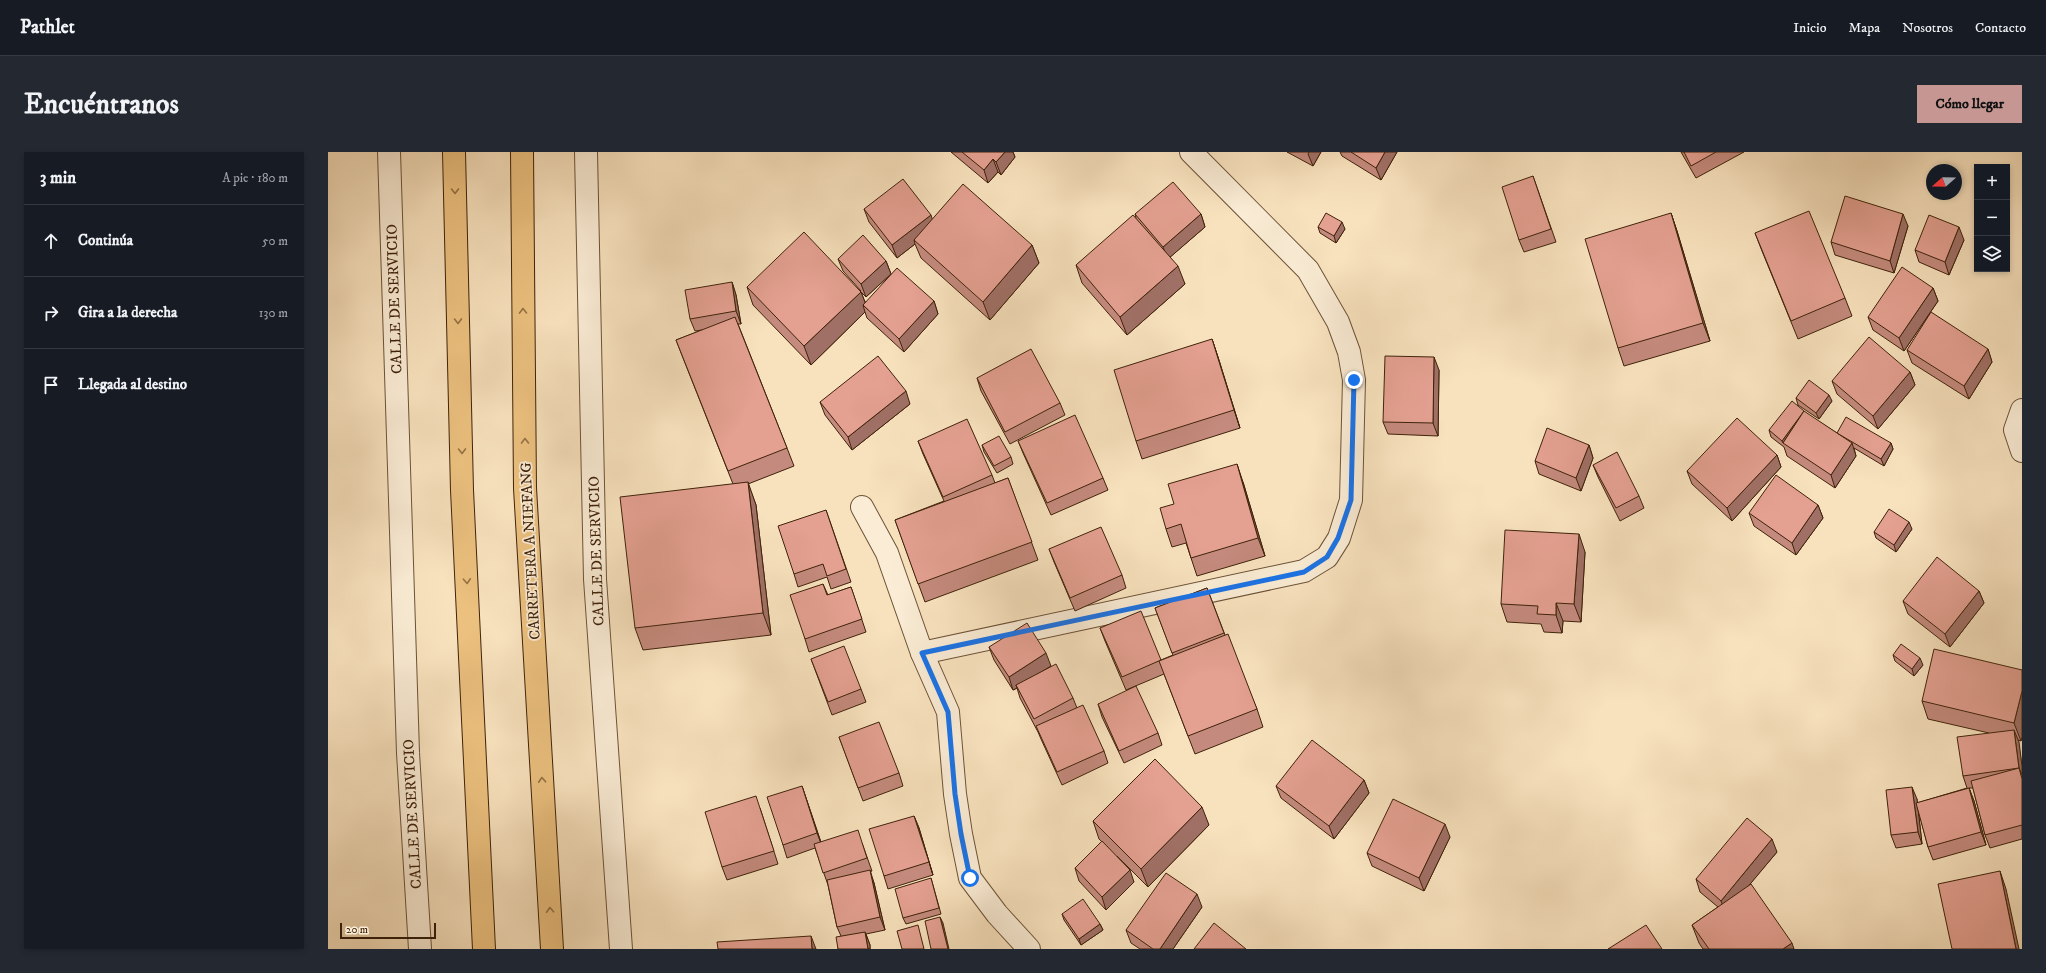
<!DOCTYPE html>
<html lang="es">
<head>
<meta charset="utf-8">
<style>
  body { margin:0; font-family:"IM FELL DW Pica",serif; background:#242831; color:#f1f3f6 }
  .controls { position:absolute; right:12px; top:12px; display:grid; overflow:hidden; border-radius:0px; box-shadow:0 2px 6px #0003 }
  .controls button { width:36px; height:36px; display:grid; place-items:center; padding:0; border:0; border-bottom:1px solid #363941; background:#171b24; color:#f1f3f6; font:20px sans-serif }
  .compass { position:absolute; left:1598px; top:12px; width:36px; height:36px; border-radius:50%; background:#171b24; box-shadow:0 2px 6px #0003; rotate:250deg }
  .scale { position:absolute; left:12px; bottom:10px; width:96px; box-sizing:border-box; padding-left:4px; border:2px solid #3f220a; border-top:0; font-size:11px; line-height:14px; white-space:nowrap; color:#3f220a; -webkit-text-stroke:3px #faecd5; paint-order:stroke }
  .stop { position:absolute; width:12px; height:12px; margin:-9px; border:3px solid #1a73e8; border-radius:50%; background:#fff }
  .stop.end { background:#1a73e8; border-color:#fff; box-shadow:0 1px 4px #0008 }
  .list { margin:0; padding:0; list-style:none }
  h2 { display:flex; justify-content:space-between; align-items:center; height:52px; margin:0; padding:0 16px; font-size:17px }
  h2 small { font-size:13px; font-weight:400; color:#9ea1a6 }
  .list li { display:grid; grid-template-columns:26px 1fr auto; gap:12px; align-items:center; box-sizing:border-box; height:72px; padding:0 16px; border-top:1px solid #363941 }
  .list b { display:block; font-size:15px; white-space:nowrap }
  .list em { font-size:13px; font-style:normal; color:#9ea1a6 }
  .icon { flex:none; width:22px; height:22px; fill:none; stroke:currentColor; stroke-width:2; stroke-linecap:round; stroke-linejoin:round }
  .map { position:relative; flex:none; width:1694px; height:797px; overflow:hidden; border-radius:0px }
  header { display:flex; align-items:center; gap:24px; box-sizing:border-box; height:56px; padding:0 20px; background:#171b24; border-bottom:1px solid #363941 }
  header strong { font-size:19px }
  nav { display:flex; gap:22px; margin-inline-start:auto; font-size:14px }
  .intro { display:flex; align-items:center; justify-content:space-between; box-sizing:border-box; height:96px; padding:0 24px }
  h1 { margin:0; font-size:28px }
  .button { padding:10px 18px; border-radius:0px; background:#c59692; color:#111; font-size:14px; font-weight:700 }
  main { display:flex; gap:24px; padding:0 24px }
  aside { flex:1; background:#171b24; border-radius:0px; box-shadow:0 2px 6px #0003 }
  .map>svg:first-child { display:block }
</style>
</head>
<body>
<header>
<strong>Pathlet</strong>
<nav><a>Inicio</a><a>Mapa</a><a>Nosotros</a><a>Contacto</a></nav>
</header>
<div class="intro"><h1>Encuéntranos</h1><a class="button">Cómo llegar</a></div>
<main>
<aside>
<h2>3 min<small>A pie · 180 m</small></h2>
<ul class="list">
<li><svg class="icon" aria-label="ahead" viewBox="0 0 24 24"><path d="M12 20V5M6 11l6-6 6 6"/></svg><div><b>Continúa</b></div><em>50 m</em></li>
<li><svg class="icon" aria-label="right" viewBox="0 0 24 24"><path d="M7 20v-9h11M14 6l5 5-5 5"/></svg><div><b>Gira a la derecha</b></div><em>130 m</em></li>
<li><svg class="icon" aria-label="arrive" viewBox="0 0 24 24"><path d="M6 21V4h12l-3 4 3 4H6"/></svg><div><b>Llegada al destino</b></div></li>
</ul>
</aside>
<div class="map">
<svg width="1694" height="797" viewBox="0 0 1694 797">
  <rect width="100%" height="100%" fill="#f8e2be"/>
  <filter id="stains"><feTurbulence type="fractalNoise" baseFrequency=".005" numOctaves="4"/><feColorMatrix values="0 0 0 0 .2 0 0 0 0 .09 0 0 0 0 .02 0 0 0 .5 -.17"/></filter>
  <radialGradient id="worn" r=".72"><stop offset=".6" stop-color="#630" stop-opacity="0"/><stop offset="1" stop-color="#630" stop-opacity=".3"/></radialGradient>
  <g fill="none" stroke-linecap="round" stroke-linejoin="round">
    <defs>
      <g id="minor">
        <polyline points="61,0 80,601 92,797"/>
        <polyline points="258,0 267,427 293,797"/>
        <polyline points="1694,258 1687,278 1694,299"/>
        <polyline points="534,355 559,401 594,501 620,560 627,642 633,682 642,726 669,762 701,797"/>
        <polyline points="594,501 976,419 999,405 1011,386 1023,348 1026,228 1021,200 1010,170 980,118 863,0"/>
      </g>
      <g id="primary">
        <polyline points="126,0 134,338 156,797"/>
        <polyline points="194,0 197,336 224,797"/>
      </g>
    </defs>
    <use href="#minor" stroke="#6d5237" stroke-width="24"/>
    <use href="#primary" stroke="#3f220a" stroke-width="24"/>
    <use href="#minor" stroke="#faecd5" stroke-width="22"/>
    <use href="#primary" stroke="#ecc17f" stroke-width="22"/>
  </g>
  <g fill="#c48a7d" stroke="#3f220a">
    <polygon points="623,0 685,0 687,5 673,23 670,20 660,31"/>
    <polygon points="959,0 993,0 985,14"/>
    <polygon points="1012,0 1069,0 1053,28 1014,4"/>
    <polygon points="1353,0 1416,0 1368,26"/>
    <polygon points="1205,24 1228,90 1196,100 1191,88"/>
    <polygon points="536,57 704,93 711,111 662,168 593,106 587,92 569,106 541,70"/>
    <polygon points="1343,61 1349,79 1382,189 1296,214 1290,196"/>
    <polygon points="807,62 873,62 877,75 842,105 857,132 799,183 754,131 748,113 808,66"/>
    <polygon points="1580,74 1566,121 1507,103 1503,90"/>
    <polygon points="990,75 1017,77 1008,91 992,81"/>
    <polygon points="1427,81 1517,146 1524,164 1470,187 1434,99"/>
    <polygon points="1636,88 1621,123 1591,110 1587,98"/>
    <polygon points="510,107 558,109 563,122 538,145 533,140 537,150 606,149 610,162 576,200 539,166 537,160 483,213 425,153 419,135 533,139 515,119"/>
    <polygon points="404,130 408,143 413,172 410,172 459,296 466,314 420,332 428,353 443,483 315,498 307,476 405,332 355,206 348,188 374,178 367,179 362,167"/>
    <polygon points="1605,136 1610,149 1576,199 1545,178 1540,165"/>
    <polygon points="884,187 890,205 912,276 814,307 808,289"/>
    <polygon points="1660,197 1664,210 1641,247 1584,211 1579,198"/>
    <polygon points="1111,218 1110,284 1060,282 1055,270"/>
    <polygon points="1582,220 1587,233 1550,277 1509,242 1504,229"/>
    <polygon points="649,226 732,251 737,263 682,292 653,239"/>
    <polygon points="1468,246 1504,249 1491,267 1470,253"/>
    <polygon points="492,250 582,252 524,298 497,263"/>
    <polygon points="1476,260 1509,281 1563,291 1565,297 1556,314 1526,296 1528,304 1507,336 1459,304 1456,295 1443,285 1441,278"/>
    <polygon points="590,289 664,323 667,331 680,326 710,408 597,450 567,368 616,349 595,302"/>
    <polygon points="690,289 775,326 780,338 723,363 695,301"/>
    <polygon points="654,293 683,305 685,312 669,321 656,300"/>
    <polygon points="1261,293 1265,306 1253,339 1211,322 1207,309"/>
    <polygon points="1449,303 1453,315 1404,369 1364,332 1359,319"/>
    <polygon points="1265,313 1311,344 1316,356 1292,369 1270,325"/>
    <polygon points="915,330 937,404 869,424 858,391 844,395 838,377"/>
    <polygon points="1490,353 1495,366 1468,403 1426,374 1421,361"/>
    <polygon points="498,358 523,430 503,437 499,425 470,435 466,422"/>
    <polygon points="1584,377 1568,400 1548,386 1546,380"/>
    <polygon points="721,397 794,423 798,436 747,459 726,410"/>
    <polygon points="1257,400 1253,470 1235,469 1234,481 1216,480 1213,472 1179,470 1173,452"/>
    <polygon points="495,432 500,443 523,435 538,480 481,500 477,487"/>
    <polygon points="879,436 897,483 929,557 935,575 867,602 836,522 798,538 777,489 772,476 833,508 845,503 827,456"/>
    <polygon points="1651,439 1656,451 1622,495 1580,462 1575,449"/>
    <polygon points="661,495 723,514 713,520 745,546 749,556 776,599 780,611 734,633 713,587 710,580 692,546 689,536 685,538 666,508"/>
    <polygon points="1565,503 1595,513 1586,524 1567,509"/>
    <polygon points="483,507 533,537 538,550 504,563"/>
    <polygon points="1694,518 1694,585 1693,589 1690,588 1694,614 1694,687 1662,696 1657,683 1645,636 1641,636 1646,649 1658,693 1605,708 1600,695 1590,657 1594,692 1568,696 1563,683 1589,647 1589,651 1639,636 1635,624 1661,581 1600,567 1594,549"/>
    <polygon points="770,552 830,581 834,593 796,611 774,565"/>
    <polygon points="511,585 571,621 575,634 535,649"/>
    <polygon points="1036,628 1041,641 1006,687 953,646 948,634"/>
    <polygon points="474,634 493,690 534,691 544,719 542,720 546,731 557,778 538,782 542,793 542,797 510,797 513,784 509,775 500,733 487,696 459,706 455,693"/>
    <polygon points="432,656 450,712 399,728 394,715"/>
    <polygon points="586,664 591,676 605,723 560,737 556,724"/>
    <polygon points="765,669 881,673 820,735 789,704 806,730 778,758 751,729 747,716 774,690 771,687"/>
    <polygon points="1122,685 1096,739 1044,714 1039,701"/>
    <polygon points="1449,700 1420,734 1466,797 1375,797 1371,791 1364,773 1390,755 1372,740 1368,727"/>
    <polygon points="603,726 613,762 578,772 575,766"/>
    <polygon points="874,755 845,797 812,797 803,791 798,778"/>
    <polygon points="734,762 772,772 775,778 753,793 736,768"/>
  </g>
  <g fill="#a07066" stroke="#3f220a">
    <polygon points="677,0 685,0 687,5 673,23 668,10"/>
    <polygon points="981,0 993,0 985,14 980,2"/>
    <polygon points="1057,0 1069,0 1053,28 1048,16"/>
    <polygon points="665,7 670,20 660,31 656,18"/>
    <polygon points="1343,61 1349,79 1382,189 1375,171"/>
    <polygon points="873,62 877,75 840,107 835,95"/>
    <polygon points="1575,62 1580,74 1566,121 1562,109"/>
    <polygon points="603,63 607,76 586,88 587,92 569,106 564,93"/>
    <polygon points="1014,70 1017,77 1008,91 1006,84"/>
    <polygon points="1631,75 1636,88 1621,123 1617,110"/>
    <polygon points="704,93 711,111 662,168 655,150"/>
    <polygon points="558,109 563,122 538,145 533,132"/>
    <polygon points="850,114 857,132 799,183 792,165"/>
    <polygon points="404,130 408,143 413,172 408,159"/>
    <polygon points="1605,136 1610,149 1576,199 1571,186"/>
    <polygon points="533,140 540,158 535,153 537,160 483,213 476,194"/>
    <polygon points="606,149 610,162 576,200 571,187"/>
    <polygon points="884,187 890,205 912,276 906,258"/>
    <polygon points="1660,197 1664,210 1641,247 1636,234"/>
    <polygon points="1106,205 1111,218 1110,284 1105,271"/>
    <polygon points="1582,220 1587,233 1550,277 1545,264"/>
    <polygon points="578,239 582,252 524,298 520,285"/>
    <polygon points="1501,243 1504,249 1491,267 1488,261"/>
    <polygon points="1476,259 1455,291 1454,289"/>
    <polygon points="1524,291 1528,304 1507,336 1503,323"/>
    <polygon points="1563,291 1565,297 1556,314 1553,307"/>
    <polygon points="1261,293 1265,306 1253,339 1248,326"/>
    <polygon points="1449,303 1453,315 1404,369 1399,356"/>
    <polygon points="909,312 915,330 937,404 930,386"/>
    <polygon points="420,330 428,353 443,483 435,461"/>
    <polygon points="1490,353 1495,366 1468,403 1464,391"/>
    <polygon points="1581,370 1584,377 1568,400 1566,393"/>
    <polygon points="1251,382 1257,400 1253,470 1246,452"/>
    <polygon points="1651,439 1656,451 1622,495 1617,482"/>
    <polygon points="1228,451 1235,469 1234,481 1228,463"/>
    <polygon points="718,501 723,514 689,535 688,533 689,536 685,538 681,525"/>
    <polygon points="1592,506 1595,513 1586,524 1584,517"/>
    <polygon points="1694,539 1694,585 1693,589 1686,571"/>
    <polygon points="1686,578 1691,590 1694,614 1694,623 1691,616"/>
    <polygon points="1036,628 1041,641 1006,687 1001,674"/>
    <polygon points="474,634 494,694 489,681"/>
    <polygon points="1584,635 1589,647 1594,692 1590,680"/>
    <polygon points="1641,636 1646,649 1658,693 1653,680"/>
    <polygon points="874,655 881,673 820,735 813,717"/>
    <polygon points="586,664 591,676 605,723 601,710"/>
    <polygon points="1117,672 1122,685 1096,739 1091,726"/>
    <polygon points="1444,687 1449,700 1398,761 1393,749"/>
    <polygon points="542,718 546,731 557,778 552,765"/>
    <polygon points="802,718 806,730 778,758 774,745"/>
    <polygon points="1672,719 1678,737 1691,797 1688,797"/>
    <polygon points="869,742 874,755 845,797 832,797"/>
    <polygon points="612,765 615,771 621,797 620,797"/>
    <polygon points="772,772 775,778 753,793 751,787"/>
    <polygon points="537,780 542,793 542,797 540,797"/>
    <polygon points="483,784 488,797 484,797"/>
    <polygon points="1464,791 1466,797 1455,797"/>
  </g>
  <g fill="#e4a091" stroke="#3f220a">
    <polygon points="634,0 677,0 668,10 665,7 656,18"/>
    <polygon points="1023,0 1057,0 1048,16"/>
    <polygon points="1356,0 1388,0 1363,14"/>
    <polygon points="1205,24 1223,77 1191,88 1174,35"/>
    <polygon points="575,27 603,63 564,93 536,57"/>
    <polygon points="845,30 873,62 835,95 807,62"/>
    <polygon points="635,32 704,93 655,150 586,88"/>
    <polygon points="1517,44 1575,62 1562,109 1503,90"/>
    <polygon points="1481,59 1517,146 1463,169 1427,81"/>
    <polygon points="998,61 1014,70 1006,84 990,75"/>
    <polygon points="1343,61 1375,171 1290,196 1257,87"/>
    <polygon points="805,63 850,114 792,165 748,113"/>
    <polygon points="1601,63 1631,75 1617,110 1587,98"/>
    <polygon points="476,80 533,140 476,194 419,135"/>
    <polygon points="535,83 558,109 533,132 510,107"/>
    <polygon points="1574,115 1605,136 1571,186 1540,165"/>
    <polygon points="569,116 606,149 571,187 535,153"/>
    <polygon points="404,130 408,159 362,167 357,138"/>
    <polygon points="1603,160 1660,197 1636,234 1579,198"/>
    <polygon points="407,165 459,296 400,319 348,188"/>
    <polygon points="1541,185 1582,220 1545,264 1504,229"/>
    <polygon points="884,187 906,258 808,289 786,218"/>
    <polygon points="703,197 732,251 677,280 649,226"/>
    <polygon points="550,204 578,239 520,285 492,250"/>
    <polygon points="1057,204 1106,205 1105,271 1055,270"/>
    <polygon points="1481,228 1501,243 1488,261 1468,246"/>
    <polygon points="1464,249 1476,259 1454,289 1441,278"/>
    <polygon points="1476,259 1524,291 1503,323 1455,291"/>
    <polygon points="747,263 775,326 719,351 690,289"/>
    <polygon points="1518,265 1563,291 1553,307 1509,281"/>
    <polygon points="1409,266 1449,303 1399,356 1359,319"/>
    <polygon points="639,267 664,323 615,345 590,289"/>
    <polygon points="1219,276 1261,293 1248,326 1207,309"/>
    <polygon points="671,284 683,305 666,314 654,293"/>
    <polygon points="1289,300 1311,344 1288,356 1265,313"/>
    <polygon points="909,312 930,386 863,406 853,372 838,377 832,356 846,352 840,332"/>
    <polygon points="1448,323 1490,353 1464,391 1421,361"/>
    <polygon points="680,326 704,390 590,432 567,368"/>
    <polygon points="420,330 435,461 307,476 292,345"/>
    <polygon points="1561,357 1581,370 1566,393 1546,380"/>
    <polygon points="498,358 518,417 499,424 495,412 466,422 450,374"/>
    <polygon points="773,375 794,423 742,446 721,397"/>
    <polygon points="1177,378 1251,382 1246,452 1228,451 1228,463 1209,462 1210,454 1173,452"/>
    <polygon points="1609,405 1651,439 1617,482 1575,449"/>
    <polygon points="495,432 499,443 523,435 534,467 477,487 462,443"/>
    <polygon points="879,436 896,481 844,501 827,456"/>
    <polygon points="813,459 833,508 794,525 772,476"/>
    <polygon points="699,471 718,501 681,525 661,495"/>
    <polygon points="900,482 929,557 860,584 831,509"/>
    <polygon points="1573,492 1592,506 1584,517 1565,503"/>
    <polygon points="516,494 533,537 500,550 483,507"/>
    <polygon points="1606,497 1694,518 1694,539 1686,571 1594,549"/>
    <polygon points="728,512 745,546 706,567 688,533"/>
    <polygon points="808,534 830,581 791,599 770,552"/>
    <polygon points="755,553 776,599 729,620 708,574"/>
    <polygon points="551,570 571,621 530,636 511,585"/>
    <polygon points="1686,578 1691,616 1635,624 1629,585"/>
    <polygon points="984,588 1036,628 1001,674 948,634"/>
    <polygon points="827,607 874,655 813,717 765,669"/>
    <polygon points="1691,616 1694,627 1694,673 1657,683 1643,629"/>
    <polygon points="474,634 489,681 455,693 439,645"/>
    <polygon points="1584,635 1590,680 1563,683 1558,638"/>
    <polygon points="1641,636 1653,680 1600,695 1588,651"/>
    <polygon points="428,644 446,699 394,715 377,660"/>
    <polygon points="1065,647 1117,672 1091,726 1039,701"/>
    <polygon points="586,664 601,710 556,724 541,677"/>
    <polygon points="1419,666 1444,687 1393,749 1368,727"/>
    <polygon points="530,678 539,706 495,721 486,692"/>
    <polygon points="774,689 802,718 774,745 747,716"/>
    <polygon points="542,718 552,765 509,775 499,728"/>
    <polygon points="1672,719 1688,797 1624,797 1610,732"/>
    <polygon points="838,721 869,742 832,797 825,797 798,778"/>
    <polygon points="603,726 611,756 575,766 567,737"/>
    <polygon points="1423,732 1464,791 1455,797 1381,797 1364,773"/>
    <polygon points="755,747 772,772 751,787 734,762"/>
    <polygon points="612,765 620,797 603,797 597,769"/>
    <polygon points="886,771 918,797 866,797"/>
    <polygon points="590,773 596,797 574,797 569,779"/>
    <polygon points="1318,773 1334,797 1280,797"/>
    <polygon points="537,780 540,797 510,797 508,785"/>
    <polygon points="483,784 484,797 390,797 389,790"/>
  </g>
  <defs><path id="oneway-chevron" d="M-2-3.5L2.5 0L-2 3.5" fill="none" stroke-width="1.6" stroke-linecap="round" stroke-linejoin="round"/></defs>
  <g stroke="#967244">
    <use href="#oneway-chevron" transform="translate(127 39) rotate(89)"/>
    <use href="#oneway-chevron" transform="translate(195 159) rotate(-91)"/>
    <use href="#oneway-chevron" transform="translate(130 169) rotate(89)"/>
    <use href="#oneway-chevron" transform="translate(197 289) rotate(-91)"/>
    <use href="#oneway-chevron" transform="translate(134 299) rotate(89)"/>
    <use href="#oneway-chevron" transform="translate(139 429) rotate(87)"/>
    <use href="#oneway-chevron" transform="translate(214 628) rotate(-93)"/>
    <use href="#oneway-chevron" transform="translate(222 758) rotate(-93)"/>
  </g>
  <g fill="none" stroke-linecap="round" stroke-linejoin="round">
    <polyline stroke="#1a73e8" stroke-width="5" points="642,726 633,682 627,642 620,560 594,501 976,420 999,405 1010,386 1023,348 1026,228"/>
  </g>
  <g text-anchor="middle" stroke-width="3.5" stroke-linejoin="round" paint-order="stroke">
    <g font-size="15" fill="#3f220a" stroke="#faecd5">
      <text transform="translate(66 147) rotate(-92)" y="5">CALLE DE SERVICIO</text>
      <text transform="translate(202 399) rotate(-93)" y="5">CARRETERA A NIEFANG</text>
      <text transform="translate(268 399) rotate(-92)" y="5">CALLE DE SERVICIO</text>
      <text transform="translate(84 662) rotate(-93)" y="5">CALLE DE SERVICIO</text>
    </g>
  </g>
  <rect width="100%" height="100%" filter="url(#stains)"/>
  <rect width="100%" height="100%" fill="url(#worn)"/>
</svg>
<div class="controls">
<button>+</button>
<button>−</button>
<button><svg class="icon" aria-label="layers" viewBox="0 0 24 24"><path d="M12 4l9 5-9 5-9-5zM3 14l9 5 9-5"/></svg></button>
</div>
<svg class="compass" viewBox="-18 -18 36 36"><path d="M0-13l5 13h-10z" fill="#e53935"/><path d="M0 13l5-13h-10z" fill="#9ea1a6"/></svg>
<div class="scale">20 m</div>
<div class="stop" style="left:642px;top:726px"></div>
<div class="stop end" style="left:1026px;top:228px"></div>
</div>
</main>
</body>
</html>
